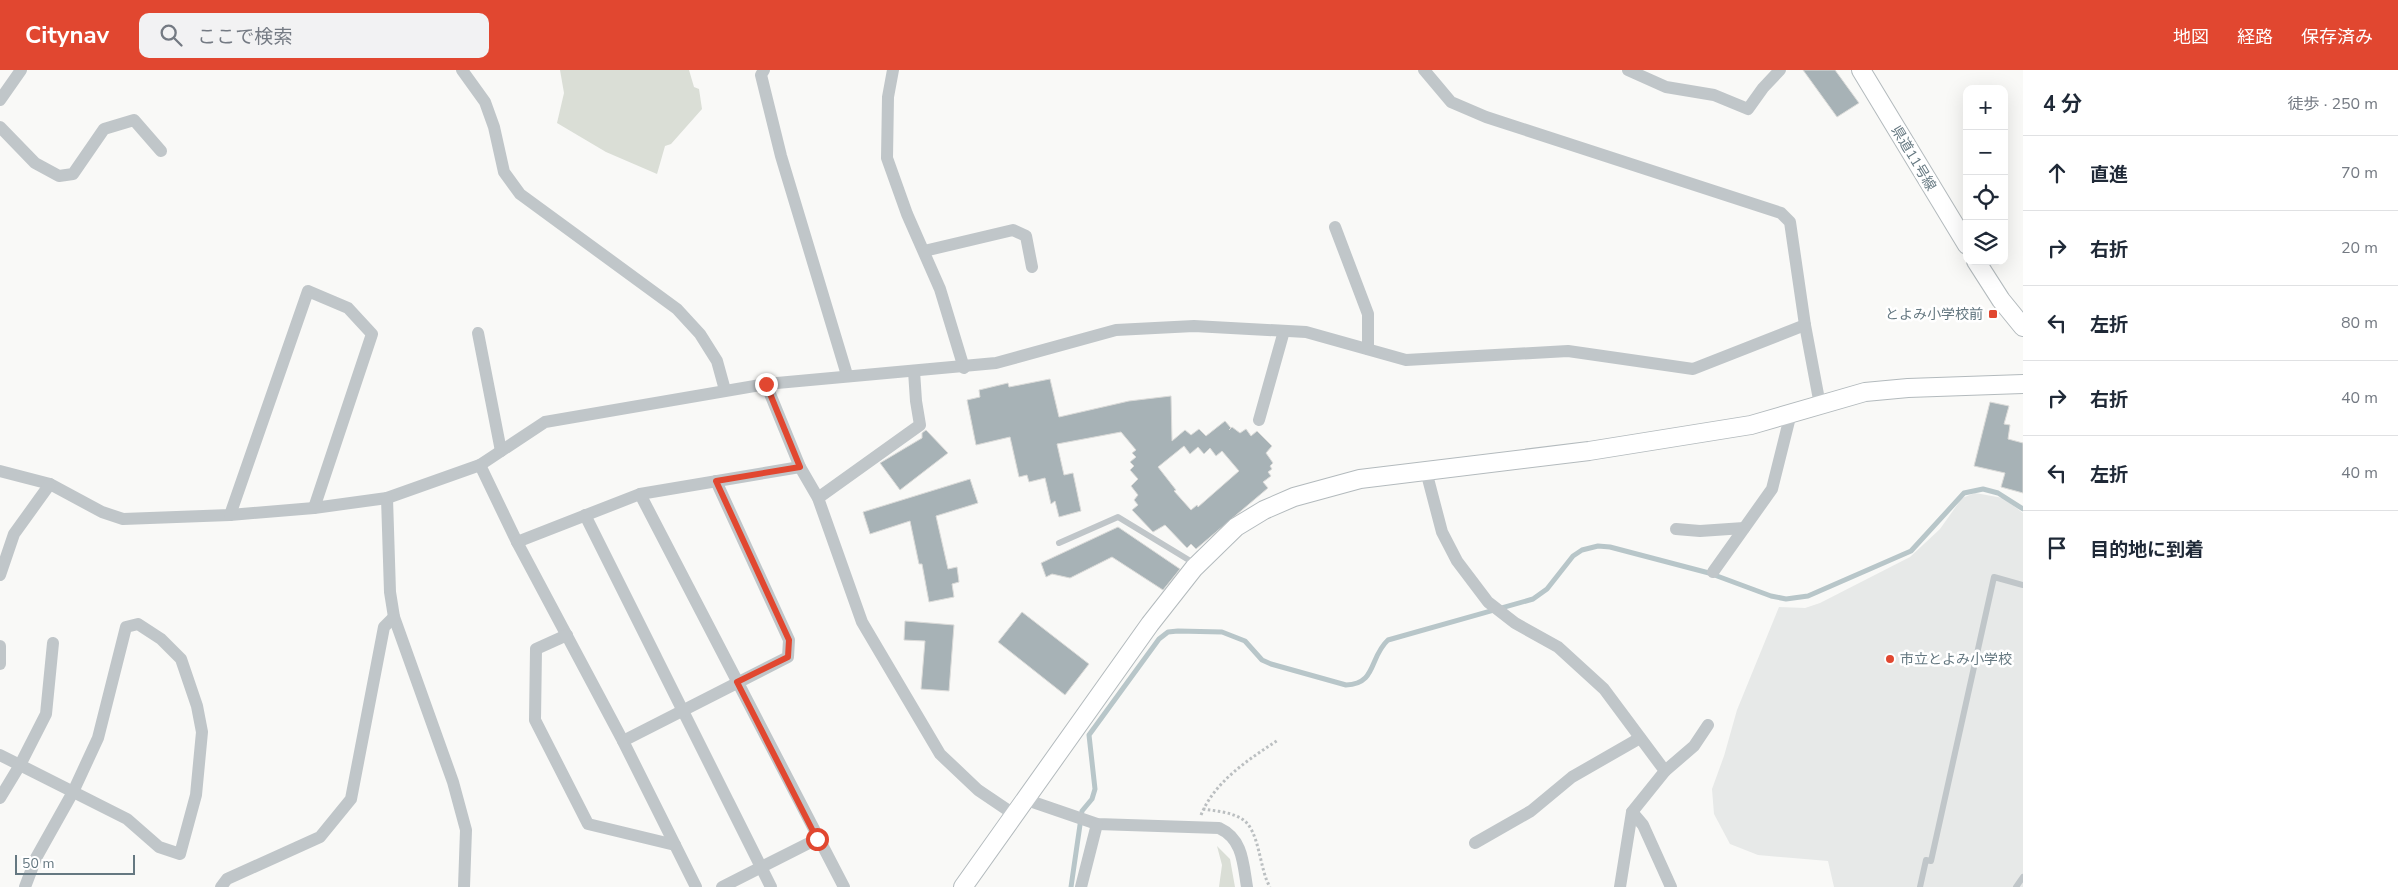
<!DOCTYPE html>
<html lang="ja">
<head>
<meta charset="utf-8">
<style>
  body { margin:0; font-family:"Nunito Sans","Noto Sans JP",sans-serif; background:#f2f2f3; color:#1f2937 }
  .controls { position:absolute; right:15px; top:15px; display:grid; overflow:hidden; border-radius:10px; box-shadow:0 5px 20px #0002 }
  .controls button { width:45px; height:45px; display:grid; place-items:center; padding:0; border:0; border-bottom:1px solid #e0e1e3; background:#fff; color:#1f2937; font:25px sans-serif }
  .scale { position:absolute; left:15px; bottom:12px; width:120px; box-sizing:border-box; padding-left:5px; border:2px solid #657881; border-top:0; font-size:14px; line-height:18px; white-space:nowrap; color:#657881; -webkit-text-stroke:4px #fff; paint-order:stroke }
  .stop { position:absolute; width:15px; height:15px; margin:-11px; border:4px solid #e14730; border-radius:50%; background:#fff }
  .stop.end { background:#e14730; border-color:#fff; box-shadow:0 1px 5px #0008 }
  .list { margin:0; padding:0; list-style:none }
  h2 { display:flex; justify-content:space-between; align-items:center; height:65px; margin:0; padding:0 20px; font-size:21px }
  h2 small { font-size:16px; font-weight:400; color:#747a83 }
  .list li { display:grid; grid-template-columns:32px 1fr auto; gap:15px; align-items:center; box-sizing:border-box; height:75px; padding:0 20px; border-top:1px solid #e0e1e3 }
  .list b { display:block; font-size:19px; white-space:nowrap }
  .list em { font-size:16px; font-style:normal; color:#747a83 }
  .icon { flex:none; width:28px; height:28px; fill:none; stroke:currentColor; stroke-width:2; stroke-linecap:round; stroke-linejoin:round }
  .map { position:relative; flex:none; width:2023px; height:817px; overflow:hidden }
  header { display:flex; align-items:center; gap:30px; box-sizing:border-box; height:70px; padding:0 25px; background:#e14730; color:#fff }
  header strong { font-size:24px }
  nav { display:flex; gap:28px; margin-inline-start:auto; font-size:18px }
  .search { width:350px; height:45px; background:#f2f2f3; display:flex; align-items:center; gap:12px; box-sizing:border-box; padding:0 18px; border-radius:10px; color:#747a83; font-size:19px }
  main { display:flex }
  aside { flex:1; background:#fff }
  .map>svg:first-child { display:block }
</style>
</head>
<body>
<header>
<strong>Citynav</strong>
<div class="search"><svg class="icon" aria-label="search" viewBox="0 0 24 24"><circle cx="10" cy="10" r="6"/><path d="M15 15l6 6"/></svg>ここで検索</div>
<nav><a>地図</a><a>経路</a><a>保存済み</a></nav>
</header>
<main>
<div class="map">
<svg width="2023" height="817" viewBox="0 0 2023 817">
  <rect width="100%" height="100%" fill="#f9f9f7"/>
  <polygon fill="#e7e9e8" points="1975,423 2003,428 2023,443 2023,817 1834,817 1828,791 1758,785 1730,774 1714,744 1712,719 1724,686 1737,640 1779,537 1805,538 1820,533 1910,487 1940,459 1962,428"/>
  <g fill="#daded6">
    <polygon points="560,0 689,0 694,17 699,19 702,39 671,74 665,76 657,104 606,82 557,53 564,23"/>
    <polygon points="1217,776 1230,789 1235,817 1219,817 1222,795"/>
  </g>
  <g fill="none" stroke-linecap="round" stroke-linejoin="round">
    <path stroke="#b8c6c9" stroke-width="5" d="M 1071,817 L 1082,741 L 1092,729 L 1095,719 L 1089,665 L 1159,569 L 1168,562 L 1178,561 L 1222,562 L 1245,571 L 1262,590 L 1271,594 L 1346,615 C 1377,614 1369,587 1388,570 L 1533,529 L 1547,519 L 1573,486 L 1582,480 L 1598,476 L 1610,477 L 1709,503 L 1771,526 L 1786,529 L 1808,526 L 1911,481 L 1964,423 L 1983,419 L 1998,423 L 2023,439"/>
  </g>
  <g fill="#a7b2b6" stroke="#dbdbd9" fill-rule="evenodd">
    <polygon points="1803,0 1835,0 1859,33 1837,47"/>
    <path d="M 1050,309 L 1059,347 L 1129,331 L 1171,326 L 1172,371 L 1185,360 L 1191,365 L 1199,359 L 1206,366 L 1225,351 L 1231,358 L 1229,360 L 1232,357 L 1240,363 L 1246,359 L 1251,366 L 1257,361 L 1272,376 L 1266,383 L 1273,393 L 1270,396 L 1272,399 L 1268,402 L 1271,406 L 1263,412 L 1268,418 L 1196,479 L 1191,474 L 1187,478 L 1165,455 L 1153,462 L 1132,440 L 1138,435 L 1134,430 L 1138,425 L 1131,416 L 1138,409 L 1130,400 L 1134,396 L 1130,392 L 1136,387 L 1132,383 L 1136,380 L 1121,362 L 1057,374 L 1064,405 L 1073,403 L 1081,441 L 1059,447 L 1055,431 L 1051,434 L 1045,408 L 1029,412 L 1027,405 L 1019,407 L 1010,367 L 976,375 L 967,330 L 980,327 L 979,320 L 1008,313 L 1009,317 ZM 1184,376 L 1190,384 L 1198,377 L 1204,384 L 1210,378 L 1216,386 L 1222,381 L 1239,401 L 1198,437 L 1197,435 L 1191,440 L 1174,421 L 1176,420 L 1158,397 Z"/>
    <polygon points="1990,332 2009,336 2004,354 2010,355 2008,369 2023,373 2023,423 2001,417 2005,403 1974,396"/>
    <polygon points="926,360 948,383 900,420 880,393 922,368 922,363"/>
    <polygon points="970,409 978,433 936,446 948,499 957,497 959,512 952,514 954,527 929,532 922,494 919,494 910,451 870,464 863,442"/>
    <polygon points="1118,457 1180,499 1163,520 1112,487 1070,508 1052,504 1046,507 1041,493"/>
    <polygon points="1022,542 1089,594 1065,625 998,572"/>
    <polygon points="905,551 954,555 949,621 921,619 925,571 904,570"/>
  </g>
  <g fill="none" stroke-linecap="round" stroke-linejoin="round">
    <defs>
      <g id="secondary">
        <polyline points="1861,0 1967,175"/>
        <polyline points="1976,191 2001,230 2023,257"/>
        <polyline points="963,817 1150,554 1194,498 1236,457 1264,440 1294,427 1360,409 1589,381 1751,355 1865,322 1908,318 2023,314"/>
      </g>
    </defs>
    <use href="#secondary" stroke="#b3babd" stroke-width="20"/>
    <g stroke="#bbbfc1" stroke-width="3" stroke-dasharray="2.5 2.5" stroke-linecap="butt">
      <path d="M 1203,739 C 1216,741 1231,742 1242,749 C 1260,760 1259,799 1270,817"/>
      <path d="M 1201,745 C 1215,711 1248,690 1278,670"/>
    </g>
    <g stroke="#c0c6c9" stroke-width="6">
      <polyline points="1059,473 1118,447 1197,495"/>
      <polyline points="1920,817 1926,790 1931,791 1994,507 2023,515"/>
      <polyline points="2016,817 2023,807"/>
    </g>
    <g stroke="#c0c6c9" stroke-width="12">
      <polyline points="462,0 485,32 494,57 504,102 520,124 677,239 700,264 717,291 725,320"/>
      <polyline points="764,0 761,5 781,86 847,305"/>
      <polyline points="893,0 888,27 887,88 907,144 940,219 964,298"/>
      <polyline points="1424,0 1451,32 1486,47 1781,143 1790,152 1805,255 1820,335"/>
      <polyline points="1628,0 1666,17 1714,25 1748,39 1763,18 1780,0"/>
      <polyline points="0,30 21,0"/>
      <polyline points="0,57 35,93 59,106 73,104 104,59 134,50 161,81"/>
      <polyline points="1335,157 1368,244 1368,279"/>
      <polyline points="924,181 1013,160 1026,166 1032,197"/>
      <polyline points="478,263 501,381"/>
      <polyline points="766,314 800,397 818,428 862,552 940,684 978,720 1015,745"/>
      <polyline points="1259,350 1284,261"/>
      <polyline points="480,395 517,472 623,671 696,817"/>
      <polyline points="0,401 50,414 102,442 123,449 230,445 314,438 387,428 480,395 545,352 766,314 996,293 1116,260 1194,256 1306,262 1406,290 1568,281 1693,299 1805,255"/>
      <polyline points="1426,401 1442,462 1457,491 1488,532 1515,553 1558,577 1604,619 1665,701 1632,742 1620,817"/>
      <polyline points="640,424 844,817"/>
      <polyline points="387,428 390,522 394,547 453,712 466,760 464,817"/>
      <polyline points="818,428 920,355 916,331 914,301"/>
      <polyline points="230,445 308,221 348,238 372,264 314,438"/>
      <polyline points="585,445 771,817"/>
      <polyline points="1676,459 1700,461 1744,458"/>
      <polyline points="517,472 640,424 800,397"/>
      <polyline points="1713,502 1772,419 1791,343"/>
      <polyline points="0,505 14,464 50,414"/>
      <polyline points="567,565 536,579 535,650 588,754 675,775"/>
      <polyline points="0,576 0,594"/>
      <polyline points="623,671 788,587 789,570 716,411"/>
      <polyline points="0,685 127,749 159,777 180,784 196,725 202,662 197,636 181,589 161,569 138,554 126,557 98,668 73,722 36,788 25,817"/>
      <polyline points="1665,701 1694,676 1708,655"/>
      <polyline points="0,728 20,695 46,644 53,573"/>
      <path d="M 1027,730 L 1097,754 L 1219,758 C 1243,769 1243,793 1247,817"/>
      <polyline points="1632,742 1643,755 1671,817"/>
      <polyline points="1475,773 1531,741 1572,707 1640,668"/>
      <polyline points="221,817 227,809 320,767 351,729 384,557 394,547"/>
      <polyline points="722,817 817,769"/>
      <polyline points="1081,817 1097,754"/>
    </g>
    <use href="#secondary" stroke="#fff" stroke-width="18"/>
  </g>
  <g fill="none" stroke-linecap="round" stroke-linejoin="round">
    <polyline stroke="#e14730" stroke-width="6" points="766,314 800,397 716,411 789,570 788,587 737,612 817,769"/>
  </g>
  <g fill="#e14730" stroke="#fff" stroke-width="2">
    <rect x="1988" y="239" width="10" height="10" rx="2.5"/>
    <circle cx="1890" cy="589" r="5"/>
  </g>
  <g text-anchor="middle" stroke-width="5" stroke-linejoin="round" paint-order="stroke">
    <g font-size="14" fill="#657881" stroke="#fff">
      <text transform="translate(1914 88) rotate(59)" y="5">県道11号線</text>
    </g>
    <g font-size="14" fill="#657881" stroke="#fff" text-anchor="end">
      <text x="1983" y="249">とよみ小学校前</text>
      <text x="1900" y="594" text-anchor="start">市立とよみ小学校</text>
    </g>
  </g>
</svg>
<div class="controls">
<button>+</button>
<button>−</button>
<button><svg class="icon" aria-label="locate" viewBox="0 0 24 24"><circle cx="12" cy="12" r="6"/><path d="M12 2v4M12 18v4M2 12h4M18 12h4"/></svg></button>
<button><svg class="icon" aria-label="layers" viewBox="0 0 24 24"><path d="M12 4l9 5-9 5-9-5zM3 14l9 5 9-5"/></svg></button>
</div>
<div class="scale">50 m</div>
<div class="stop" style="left:817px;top:769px"></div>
<div class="stop end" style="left:766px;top:314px"></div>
</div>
<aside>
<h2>4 分<small>徒歩 · 250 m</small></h2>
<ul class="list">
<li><svg class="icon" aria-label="ahead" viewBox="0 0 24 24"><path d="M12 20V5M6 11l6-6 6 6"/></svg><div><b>直進</b></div><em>70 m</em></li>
<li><svg class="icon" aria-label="right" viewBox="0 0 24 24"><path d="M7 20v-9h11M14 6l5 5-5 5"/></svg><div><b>右折</b></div><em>20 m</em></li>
<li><svg class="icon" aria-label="left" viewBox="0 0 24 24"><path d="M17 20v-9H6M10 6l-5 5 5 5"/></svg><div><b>左折</b></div><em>80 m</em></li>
<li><svg class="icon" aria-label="right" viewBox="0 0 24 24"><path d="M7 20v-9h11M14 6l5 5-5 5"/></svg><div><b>右折</b></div><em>40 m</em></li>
<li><svg class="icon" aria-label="left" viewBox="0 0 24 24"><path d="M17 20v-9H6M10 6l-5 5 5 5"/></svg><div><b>左折</b></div><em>40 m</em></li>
<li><svg class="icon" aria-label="arrive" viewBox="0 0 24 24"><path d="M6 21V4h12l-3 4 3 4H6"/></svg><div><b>目的地に到着</b></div></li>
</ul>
</aside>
</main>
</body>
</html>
